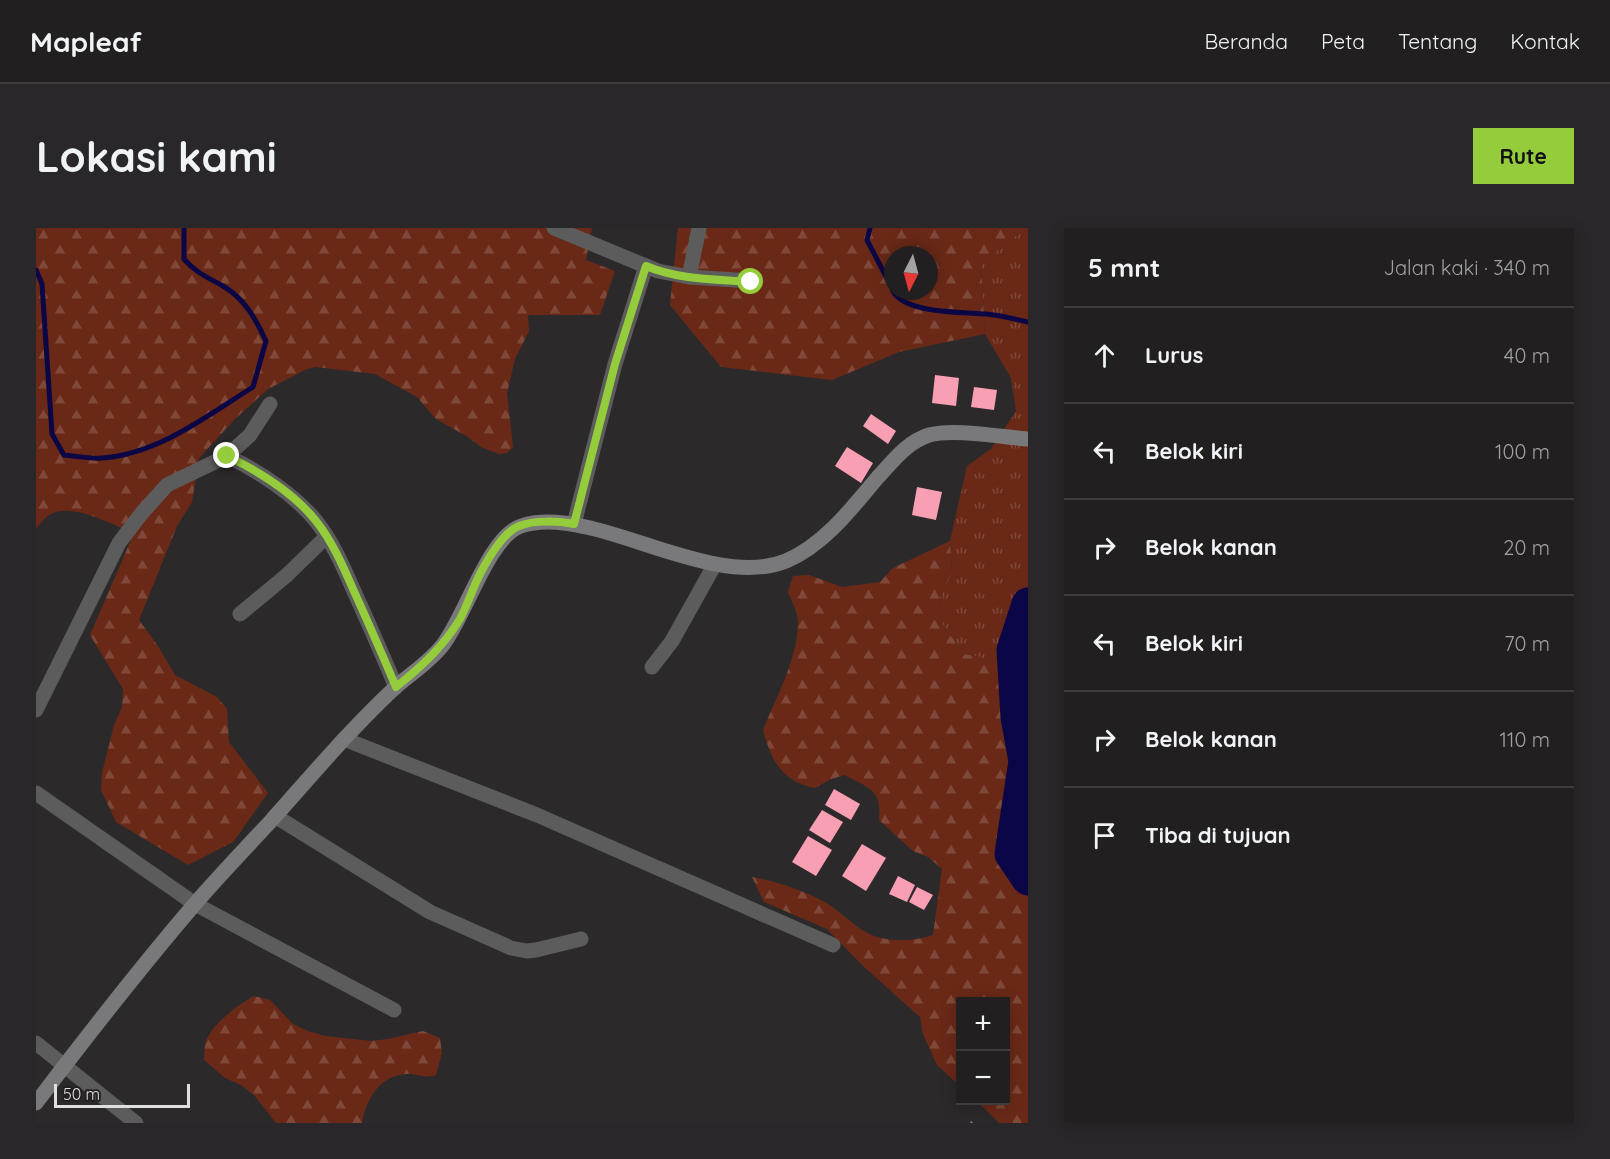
<!DOCTYPE html>
<html lang="id">
<head>
<meta charset="utf-8">
<style>
  body { margin:0; font-family:Quicksand,sans-serif; background:#292729; color:#f1f3f6 }
  .controls { position:absolute; right:18px; bottom:18px; display:grid; overflow:hidden; border-radius:0px; box-shadow:0 3px 15px #0003 }
  .controls button { width:54px; height:54px; display:grid; place-items:center; padding:0; border:0; border-bottom:2px solid #3e3d3e; background:#211f20; color:#f1f3f6; font:30px sans-serif }
  .compass { position:absolute; left:848px; top:18px; width:54px; height:54px; border-radius:50%; background:#211f20; box-shadow:0 3px 15px #0003; rotate:186deg }
  .scale { position:absolute; left:18px; bottom:15px; width:136px; box-sizing:border-box; padding-left:6px; border:3px solid #e0dfe0; border-top:0; font-size:16px; line-height:21px; white-space:nowrap; color:#e0dfe0; -webkit-text-stroke:4px #222021; paint-order:stroke }
  .stop { position:absolute; width:18px; height:18px; margin:-14px; border:4px solid #95cc3b; border-radius:50%; background:#fff }
  .stop.end { background:#95cc3b; border-color:#fff; box-shadow:0 2px 6px #0008 }
  .list { margin:0; padding:0; list-style:none }
  h2 { display:flex; justify-content:space-between; align-items:center; height:78px; margin:0; padding:0 24px; font-size:26px }
  h2 small { font-size:20px; font-weight:400; color:#a2a2a5 }
  .list li { display:grid; grid-template-columns:39px 1fr auto; gap:18px; align-items:center; box-sizing:border-box; height:96px; padding:0 24px; border-top:2px solid #3e3d3e }
  .list b { display:block; font-size:22px; white-space:nowrap }
  .list em { font-size:20px; font-style:normal; color:#a2a2a5 }
  .icon { flex:none; width:33px; height:33px; fill:none; stroke:currentColor; stroke-width:2; stroke-linecap:round; stroke-linejoin:round }
  .map { position:relative; flex:none; width:992px; height:895px; overflow:hidden; border-radius:0px }
  header { display:flex; align-items:center; gap:36px; box-sizing:border-box; height:84px; padding:0 30px; background:#211f20; border-bottom:2px solid #3e3d3e }
  header strong { font-size:28px }
  nav { display:flex; gap:33px; margin-inline-start:auto; font-size:21px }
  .intro { display:flex; align-items:center; justify-content:space-between; box-sizing:border-box; height:144px; padding:0 36px }
  h1 { margin:0; font-size:42px }
  .button { padding:15px 27px; border-radius:0px; background:#95cc3b; color:#111; font-size:21px; font-weight:700 }
  main { display:flex; gap:36px; padding:0 36px }
  aside { flex:1; background:#211f20; border-radius:0px; box-shadow:0 3px 15px #0003 }
  .map>svg:first-child { display:block }
</style>
</head>
<body>
<header>
<strong>Mapleaf</strong>
<nav><a>Beranda</a><a>Peta</a><a>Tentang</a><a>Kontak</a></nav>
</header>
<div class="intro"><h1>Lokasi kami</h1><a class="button">Rute</a></div>
<main>
<div class="map">
<svg width="992" height="895" viewBox="0 0 992 895">
  <defs>
    <pattern id="grass-tufts" width="24" height="20" patternUnits="userSpaceOnUse" patternTransform="scale(1.5)"><rect width="24" height="20" fill="#6a2917"/><path d="M3 7l-1-3M5 7V3M7 7l1-3M15 17l-1-3M17 17v-4M19 17l1-3" fill="none" stroke="#7f4838"/></pattern>
    <pattern id="forest-firs" width="22" height="20" patternUnits="userSpaceOnUse" patternTransform="scale(1.5)"><rect width="22" height="20" fill="#6a2917"/><path d="M5 1l3.5 6h-7zM16 11l3.5 6h-7z" fill="#7f4838"/></pattern>
  </defs>
  <rect width="100%" height="100%" fill="#2c292b"/>
  <polygon fill="url(#grass-tufts)" points="990,0 992,0 992,437 959,436 944,429 929,426 909,401 902,386 904,369 916,345 914,313 931,238 955,221 980,183 975,150 949,106 945,35"/>
  <g fill="url(#forest-firs)" fill-rule="evenodd">
    <path d="M 0,0 L 556,0 L 550,32 L 579,43 L 564,87 L 492,87 L 493,103 L 479,131 L 471,165 L 477,219 L 471,225 L 463,226 L 445,219 L 432,209 L 400,191 L 381,169 L 339,146 L 280,139 L 271,141 L 232,161 L 199,191 L 163,230 L 156,274 L 141,298 L 103,392 L 122,418 L 139,447 L 181,469 L 191,481 L 193,514 L 232,565 L 197,614 L 152,637 L 80,594 L 65,562 L 66,545 L 78,497 L 86,479 L 87,461 L 54,407 L 98,305 C 76,297 35,273 13,287 C 8,290 4,296 0,300 Z"/>
    <path d="M 642,0 L 990,0 L 945,35 L 949,106 L 863,124 L 796,152 L 685,139 L 634,77 ZM 857,27 L 893,27 L 893,63 L 857,63 Z"/>
    <path d="M 914,313 L 916,345 L 904,369 L 902,385 L 909,401 L 929,426 L 944,429 L 959,436 L 992,437 L 992,895 L 963,895 L 941,873 L 969,872 L 969,774 L 924,774 L 924,858 L 901,837 L 887,806 L 884,789 L 826,737 L 791,701 L 728,674 L 716,649 C 740,653 766,662 787,673 C 802,681 814,695 828,703 C 847,715 877,714 897,707 L 906,641 L 892,629 L 877,623 L 843,592 C 846,561 833,560 808,547 L 793,552 L 779,560 C 746,554 735,532 727,502 C 740,470 762,430 762,395 C 762,384 756,374 752,364 L 757,348 L 773,347 L 806,359 L 844,354 L 857,340 Z"/>
    <path d="M 218,768 L 234,772 L 257,796 L 272,803 L 289,808 L 335,813 L 352,811 L 387,803 L 404,810 L 406,825 L 400,847 C 386,851 383,845 371,846 C 344,847 330,871 326,895 L 240,895 L 218,867 L 205,857 L 189,850 L 168,832 C 169,826 168,819 170,813 C 177,795 202,777 218,768 Z"/>
  </g>
  <g fill="none" stroke-linecap="round" stroke-linejoin="round">
    <g stroke="#0b0645" stroke-width="5">
      <polyline points="834,0 831,12 857,62"/>
      <path d="M 0,42 L 6,56 L 16,206 L 28,227 C 40,228 54,231 66,230 C 122,226 171,188 217,159 L 230,113 C 219,90 209,71 187,58 C 171,49 160,45 148,31 L 148,0"/>
      <path d="M 857,63 C 869,86 928,84 950,86 C 964,87 978,91 992,94"/>
    </g>
    <polyline stroke="#0b0645" stroke-width="33" points="992,376 977,422 981,489 989,533 975,626 992,651"/>
  </g>
  <g fill="#f99fb3">
    <polygon points="899,147 923,150 920,178 896,175"/>
    <polygon points="938,159 961,162 958,182 935,179"/>
    <polygon points="835,186 860,203 852,216 827,198"/>
    <polygon points="811,219 837,235 825,255 799,238"/>
    <polygon points="881,259 906,264 900,292 876,287"/>
    <polygon points="798,561 824,576 815,592 789,577"/>
    <polygon points="786,582 807,594 794,615 773,602"/>
    <polygon points="772,608 796,622 780,648 756,634"/>
    <polygon points="826,616 850,630 830,663 806,648"/>
    <polygon points="862,648 879,657 871,674 853,666"/>
    <polygon points="881,659 897,667 888,682 873,674"/>
  </g>
  <g fill="none" stroke-linecap="round" stroke-linejoin="round">
    <polyline stroke="#888687" stroke-width="3" stroke-dasharray="4.5 4.5" stroke-linecap="butt" points="935,895 936,894"/>
    <g stroke="#5d5c5d" stroke-width="15">
      <polyline points="518,0 622,43 653,49 715,53"/>
      <polyline points="653,49 663,0"/>
      <path d="M 191,228 C 221,242 259,267 280,293 C 296,313 307,338 317,361 C 332,394 346,426 360,459"/>
      <polyline points="538,296 579,136 610,38"/>
      <polyline points="204,386 251,347 290,309"/>
      <polyline points="616,439 636,413 679,336"/>
      <polyline points="0,482 83,315 105,286 131,257 191,228 214,207 234,176"/>
      <polyline points="308,511 501,587 797,717"/>
      <polyline points="0,565 159,676 358,782"/>
      <polyline points="239,588 394,684 475,720 491,723 500,722 545,711"/>
      <polyline points="0,815 100,895"/>
    </g>
    <path stroke="#79787a" stroke-width="15" d="M 0,875 C 51,808 103,741 158,677 C 182,649 208,622 234,594 C 259,566 284,537 309,510 C 326,492 343,474 361,458 C 376,445 393,434 406,418 C 429,390 452,309 485,298 C 505,291 529,294 550,299 C 608,311 693,356 750,333 C 788,317 816,280 842,249 C 857,233 871,214 893,207 C 918,200 965,209 992,211"/>
  </g>
  <g fill="none" stroke-linecap="round" stroke-linejoin="round">
    <path stroke="#95cc3b" stroke-width="8" d="M 191,228 C 222,243 258,265 280,293 C 296,313 307,338 317,361 C 332,394 346,426 360,459 C 385,439 407,419 424,391 C 432,376 437,359 445,344 C 452,331 468,304 483,298 C 498,292 522,293 538,296 L 579,136 L 610,38 C 643,52 680,51 715,54"/>
  </g>
</svg>
<div class="controls">
<button>+</button>
<button>−</button>
</div>
<svg class="compass" viewBox="-18 -18 36 36"><path d="M0-13l5 13h-10z" fill="#e53935"/><path d="M0 13l5-13h-10z" fill="#a2a2a5"/></svg>
<div class="scale">50 m</div>
<div class="stop" style="left:715px;top:54px"></div>
<div class="stop end" style="left:191px;top:228px"></div>
</div>
<aside>
<h2>5 mnt<small>Jalan kaki · 340 m</small></h2>
<ul class="list">
<li><svg class="icon" aria-label="ahead" viewBox="0 0 24 24"><path d="M12 20V5M6 11l6-6 6 6"/></svg><div><b>Lurus</b></div><em>40 m</em></li>
<li><svg class="icon" aria-label="left" viewBox="0 0 24 24"><path d="M17 20v-9H6M10 6l-5 5 5 5"/></svg><div><b>Belok kiri</b></div><em>100 m</em></li>
<li><svg class="icon" aria-label="right" viewBox="0 0 24 24"><path d="M7 20v-9h11M14 6l5 5-5 5"/></svg><div><b>Belok kanan</b></div><em>20 m</em></li>
<li><svg class="icon" aria-label="left" viewBox="0 0 24 24"><path d="M17 20v-9H6M10 6l-5 5 5 5"/></svg><div><b>Belok kiri</b></div><em>70 m</em></li>
<li><svg class="icon" aria-label="right" viewBox="0 0 24 24"><path d="M7 20v-9h11M14 6l5 5-5 5"/></svg><div><b>Belok kanan</b></div><em>110 m</em></li>
<li><svg class="icon" aria-label="arrive" viewBox="0 0 24 24"><path d="M6 21V4h12l-3 4 3 4H6"/></svg><div><b>Tiba di tujuan</b></div></li>
</ul>
</aside>
</main>
</body>
</html>
